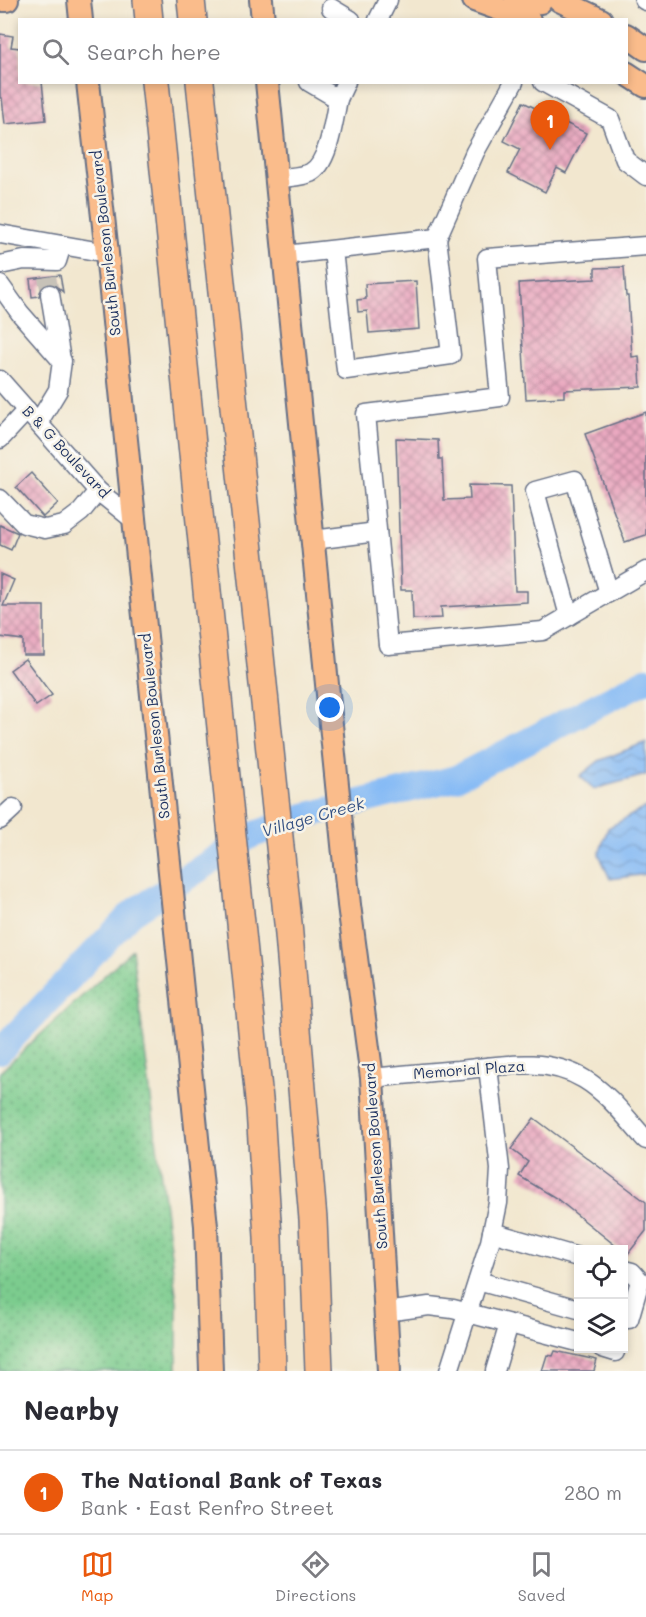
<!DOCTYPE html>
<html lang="en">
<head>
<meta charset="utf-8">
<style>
  body { margin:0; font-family:Mali,sans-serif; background:#f2f2f3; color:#2b2b33 }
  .controls { position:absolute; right:18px; bottom:18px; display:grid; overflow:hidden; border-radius:0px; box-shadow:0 3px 9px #0003 }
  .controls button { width:54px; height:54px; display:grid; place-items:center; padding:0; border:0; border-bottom:2px solid #e1e1e2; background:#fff; color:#2b2b33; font:30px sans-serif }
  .you { position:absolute; left:330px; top:708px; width:21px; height:21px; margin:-15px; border:4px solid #fff; border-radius:50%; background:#1a73e8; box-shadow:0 0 0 9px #1a73e833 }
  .badge { display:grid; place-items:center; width:39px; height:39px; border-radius:50%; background:#ea580c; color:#fff; font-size:20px; font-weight:700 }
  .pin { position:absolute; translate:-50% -50px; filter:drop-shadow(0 2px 3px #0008) }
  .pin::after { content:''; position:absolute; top:32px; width:21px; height:18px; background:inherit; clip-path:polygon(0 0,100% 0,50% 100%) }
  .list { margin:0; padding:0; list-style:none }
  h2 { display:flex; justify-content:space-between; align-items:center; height:78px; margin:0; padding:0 24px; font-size:26px }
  h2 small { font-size:20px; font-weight:400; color:#7c7c81 }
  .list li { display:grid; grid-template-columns:39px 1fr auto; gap:18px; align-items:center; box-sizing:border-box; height:84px; padding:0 24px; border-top:2px solid #e1e1e2 }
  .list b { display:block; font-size:22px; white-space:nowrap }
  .list p { margin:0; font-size:20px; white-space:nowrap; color:#7c7c81 }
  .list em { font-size:20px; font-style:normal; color:#7c7c81 }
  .icon { flex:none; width:33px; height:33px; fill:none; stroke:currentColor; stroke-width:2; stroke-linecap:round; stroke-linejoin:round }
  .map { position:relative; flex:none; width:646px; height:1371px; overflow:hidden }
  .search { position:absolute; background:#fff; box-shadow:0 3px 9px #0003; left:18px; right:18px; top:18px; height:66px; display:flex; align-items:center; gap:15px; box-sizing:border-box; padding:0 21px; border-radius:0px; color:#7c7c81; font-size:22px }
  .sheet { height:162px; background:#fff }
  nav { display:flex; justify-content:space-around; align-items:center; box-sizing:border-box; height:84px; border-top:2px solid #e1e1e2; background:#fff; font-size:16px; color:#7c7c81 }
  nav a { display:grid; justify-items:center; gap:3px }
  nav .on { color:#ea580c }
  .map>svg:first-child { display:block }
</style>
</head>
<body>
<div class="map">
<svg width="646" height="1371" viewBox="0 0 646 1371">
  <defs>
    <pattern id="grass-dots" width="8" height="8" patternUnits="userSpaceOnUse" patternTransform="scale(1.5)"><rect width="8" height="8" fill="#7bcc8e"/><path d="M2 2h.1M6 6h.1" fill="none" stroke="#64a677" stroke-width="1.8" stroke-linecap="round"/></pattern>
    <pattern id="water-waves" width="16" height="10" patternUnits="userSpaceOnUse" patternTransform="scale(1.5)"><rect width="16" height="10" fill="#87bbf5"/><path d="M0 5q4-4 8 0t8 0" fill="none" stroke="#6e98ca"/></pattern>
    <pattern id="building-cross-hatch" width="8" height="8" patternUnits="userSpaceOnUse" patternTransform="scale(1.5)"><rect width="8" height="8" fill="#eaa8c0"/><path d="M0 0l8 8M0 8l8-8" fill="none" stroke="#bd899f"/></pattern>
  </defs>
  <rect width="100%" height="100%" fill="#f7f3e8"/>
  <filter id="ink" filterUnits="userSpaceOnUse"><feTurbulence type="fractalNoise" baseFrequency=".0167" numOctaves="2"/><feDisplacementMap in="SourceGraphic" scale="12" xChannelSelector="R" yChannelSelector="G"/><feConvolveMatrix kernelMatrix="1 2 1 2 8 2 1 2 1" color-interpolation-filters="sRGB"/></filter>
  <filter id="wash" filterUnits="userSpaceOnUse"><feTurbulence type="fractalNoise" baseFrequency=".008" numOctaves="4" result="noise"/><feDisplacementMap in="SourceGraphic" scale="24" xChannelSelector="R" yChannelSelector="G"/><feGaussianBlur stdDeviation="1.35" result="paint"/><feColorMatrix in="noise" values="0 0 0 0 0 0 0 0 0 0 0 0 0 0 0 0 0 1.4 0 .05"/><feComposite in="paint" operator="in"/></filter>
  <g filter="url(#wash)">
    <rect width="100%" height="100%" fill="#f2e7cf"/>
    <polygon fill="url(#grass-dots)" stroke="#4b7e76" stroke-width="1.5" points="132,950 177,1302 177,1371 0,1371 0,1072"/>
    <g fill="url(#water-waves)" stroke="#5175aa" stroke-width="1.5">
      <polygon points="646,742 646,775 594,789 580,776 599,761"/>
      <polygon points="646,807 646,874 610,879 599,854 608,828"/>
    </g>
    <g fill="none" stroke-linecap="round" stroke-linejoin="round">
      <polyline stroke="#87bbf5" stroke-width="26" points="0,1051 132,913 250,836 304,816 456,778 646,680"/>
    </g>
    <g id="blocks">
      <g fill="url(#building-cross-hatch)">
        <polygon points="0,34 13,36 11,47 20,48 20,82 42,82 46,120 5,124 2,98 0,98"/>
        <polygon points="523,102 586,133 566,173 557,168 545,192 508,173 520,149 504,141"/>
        <polygon points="624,267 626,296 628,296 632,357 639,356 641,387 564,390 564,397 526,399 519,283 595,279 595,268"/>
        <polygon points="60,275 63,292 54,284 49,283 42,286 39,296 32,297 30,279"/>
        <polygon points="416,281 419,329 369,333 367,311 358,312 357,300 366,299 365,284"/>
        <polygon points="646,412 646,535 625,542 585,434"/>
        <polygon points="396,438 438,440 439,459 442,459 444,500 470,499 469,485 511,486 515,591 527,591 527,602 441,607 442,618 413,619 412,590 401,590"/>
        <polygon points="31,473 58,503 43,517 16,487"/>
        <polygon points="0,525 18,533 11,550 0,545"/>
        <polygon points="0,574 14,580 3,606 44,606 44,655 23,655 23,640 0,637"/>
        <polygon points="25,659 52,695 36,706 10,670"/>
        <polygon points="534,1118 646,1202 646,1231 627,1255 624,1250 621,1250 556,1198 519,1176 528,1162 511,1149"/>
        <polygon points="555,1351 597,1360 594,1371 542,1371 547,1355 553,1356"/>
      </g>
    </g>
  </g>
  <g filter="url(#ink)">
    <use href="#blocks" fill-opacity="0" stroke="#666f86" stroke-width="1.5"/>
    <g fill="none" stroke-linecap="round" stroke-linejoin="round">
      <polyline stroke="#c7c2b8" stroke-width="18" stroke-dasharray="18 9" stroke-linecap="butt" points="47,277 50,294"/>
      <defs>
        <g id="minor">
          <polyline points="644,0 646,1"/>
          <polyline points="331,8 351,20"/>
          <polyline points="378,20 388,0"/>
          <polyline points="309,82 338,99 346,82"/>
          <polyline points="543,82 610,119 625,160 646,176"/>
          <path d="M 277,179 C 287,177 301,177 310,173 C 329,164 334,118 338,99"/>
          <polyline points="0,234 107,253"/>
          <polyline points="437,238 475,152 514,82"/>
          <polyline points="646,246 487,258 500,397 366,414 388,645 543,631 646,571"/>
          <polyline points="285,255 437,238 451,355 346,370 333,250"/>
          <polyline points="0,265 24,260 57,261 62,245"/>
          <polyline points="0,285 20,313 62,361 58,390 38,423"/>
          <polyline points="50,294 61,360"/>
          <polyline points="0,380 98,491 135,521"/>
          <polyline points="0,439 27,410"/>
          <polyline points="0,499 24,524 45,529 64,525 81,512 98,491"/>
          <polyline points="313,540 377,532"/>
          <polyline points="569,616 535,491 575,480 609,593"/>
          <polyline points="0,820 13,808"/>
          <path d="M 372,1078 C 401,1075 429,1072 458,1070 C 500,1066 546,1056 584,1079 C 609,1094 627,1119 646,1140"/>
          <polyline points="492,1232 578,1257"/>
          <polyline points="624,1270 632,1272 640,1281 629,1319 624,1319"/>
          <polyline points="478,1281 578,1309"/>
          <polyline points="386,1312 429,1306 453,1309 578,1342"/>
          <polyline points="602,1348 615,1352"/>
          <polyline points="449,1371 490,1242 498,1203 500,1169 488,1067"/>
          <polyline points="495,1371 509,1324"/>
        </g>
        <g id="major">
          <polyline points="0,0 7,0"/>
          <polyline points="79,0 81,20"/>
          <polyline points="261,0 263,20"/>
          <polyline points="474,0 529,20"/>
          <polyline points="516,0 530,3 540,2 541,0"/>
          <polyline points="559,0 601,20"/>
          <polyline points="626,35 646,49"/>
          <polyline points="626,73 646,86"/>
          <polyline points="88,82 107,253 206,1226 211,1371"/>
          <polyline points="267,82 349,905 372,1078 389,1371"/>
        </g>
        <g id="highway">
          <polyline points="147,0 149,20"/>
          <polyline points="191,0 193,20"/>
          <polyline points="155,82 260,1109 268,1237 272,1371"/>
          <polyline points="200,82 288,923 313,1219 319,1371"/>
        </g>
      </defs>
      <use href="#minor" stroke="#666f86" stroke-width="21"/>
      <use href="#major" stroke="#666f86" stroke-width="26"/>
      <use href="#highway" stroke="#666f86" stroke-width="30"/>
      <use href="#minor" stroke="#fff" stroke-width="18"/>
      <use href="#major" stroke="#fabc8b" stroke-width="22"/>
      <use href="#highway" stroke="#fabc8b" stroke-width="27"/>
    </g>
  </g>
  <g text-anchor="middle" stroke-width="5" stroke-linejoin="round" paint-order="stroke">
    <g font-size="15" fill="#1b2f5e" stroke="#f7f3e8">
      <text transform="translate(106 243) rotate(-96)" y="5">South Burleson Boulevard</text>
      <text transform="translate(66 452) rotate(47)" y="5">B &amp; G Boulevard</text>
      <text transform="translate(155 726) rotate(-96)" y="5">South Burleson Boulevard</text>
      <text transform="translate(469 1070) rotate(-4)" y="5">Memorial Plaza</text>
      <text transform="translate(376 1156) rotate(-94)" y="5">South Burleson Boulevard</text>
    </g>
    <g font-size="16" font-style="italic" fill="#365284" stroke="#f7f3e8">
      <text transform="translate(313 817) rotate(-16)" y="6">Village Creek</text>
    </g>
  </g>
</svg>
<div class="controls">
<button><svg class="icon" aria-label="locate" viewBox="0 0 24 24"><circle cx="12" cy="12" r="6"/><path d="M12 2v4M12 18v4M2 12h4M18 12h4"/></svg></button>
<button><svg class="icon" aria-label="layers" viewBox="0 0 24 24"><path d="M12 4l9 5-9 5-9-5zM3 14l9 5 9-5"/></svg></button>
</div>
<div class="you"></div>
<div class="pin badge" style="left:550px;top:150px">1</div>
<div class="search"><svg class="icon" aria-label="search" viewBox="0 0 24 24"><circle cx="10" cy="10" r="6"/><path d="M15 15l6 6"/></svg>Search here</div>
</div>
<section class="sheet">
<h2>Nearby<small></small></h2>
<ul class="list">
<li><span class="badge">1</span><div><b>The National Bank of Texas</b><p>Bank · East Renfro Street</p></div><em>280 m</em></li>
</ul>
</section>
<nav>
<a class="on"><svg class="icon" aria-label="map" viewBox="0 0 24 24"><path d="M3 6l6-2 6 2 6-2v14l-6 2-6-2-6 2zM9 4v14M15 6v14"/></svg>Map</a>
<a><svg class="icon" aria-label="directions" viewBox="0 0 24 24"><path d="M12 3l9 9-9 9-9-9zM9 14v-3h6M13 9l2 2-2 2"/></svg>Directions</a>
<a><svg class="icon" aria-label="saved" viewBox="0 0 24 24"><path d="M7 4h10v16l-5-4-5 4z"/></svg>Saved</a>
</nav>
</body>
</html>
